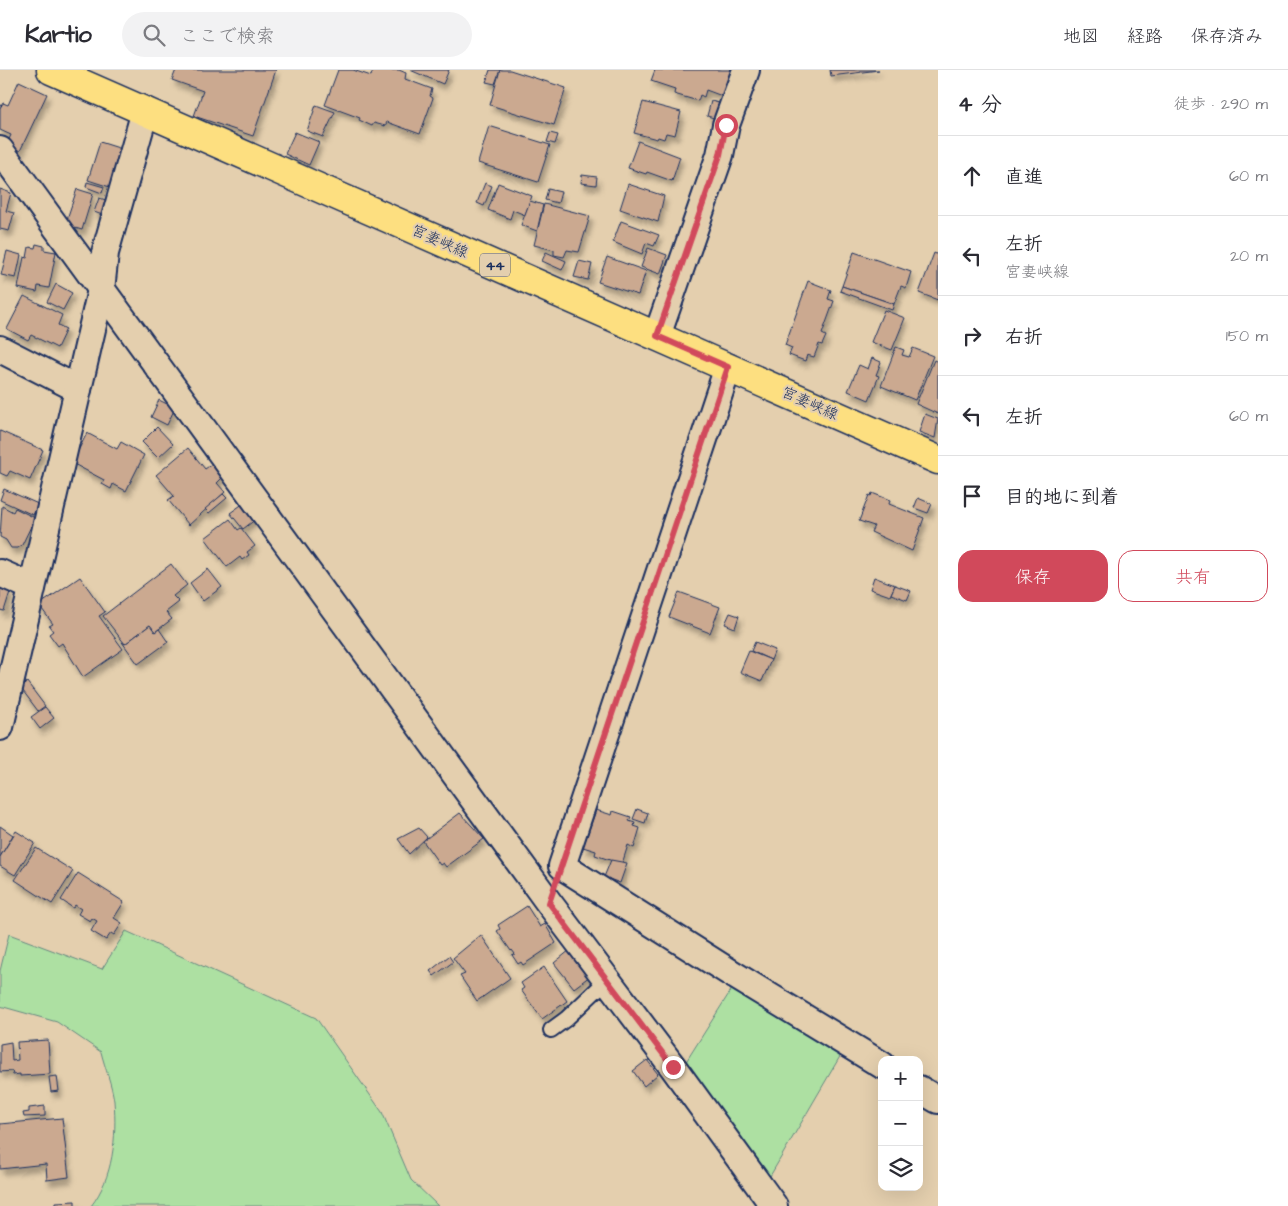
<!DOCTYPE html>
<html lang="ja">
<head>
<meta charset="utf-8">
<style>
  body { margin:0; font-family:"Architects Daughter","Klee One",sans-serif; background:#f2f2f3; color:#2b2b33 }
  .controls { position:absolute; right:15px; bottom:15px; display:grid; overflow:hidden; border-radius:10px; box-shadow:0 5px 20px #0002 }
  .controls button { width:45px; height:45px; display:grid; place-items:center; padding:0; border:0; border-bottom:1px solid #e1e1e2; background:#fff; color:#2b2b33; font:25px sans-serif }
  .stop { position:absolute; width:15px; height:15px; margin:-11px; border:4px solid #d1495b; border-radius:50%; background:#fff }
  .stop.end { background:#d1495b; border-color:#fff; box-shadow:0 1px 5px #0008 }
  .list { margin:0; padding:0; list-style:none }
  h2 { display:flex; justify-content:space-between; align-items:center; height:65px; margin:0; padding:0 20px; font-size:21px }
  h2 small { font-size:16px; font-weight:400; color:#7c7c81 }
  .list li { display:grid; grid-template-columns:32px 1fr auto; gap:15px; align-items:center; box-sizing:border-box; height:80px; padding:0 20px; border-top:1px solid #e1e1e2 }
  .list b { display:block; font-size:19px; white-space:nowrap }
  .list p { margin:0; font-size:16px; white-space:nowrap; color:#7c7c81 }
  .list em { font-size:16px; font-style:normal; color:#7c7c81 }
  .actions { display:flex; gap:10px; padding:15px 20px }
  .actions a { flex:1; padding:11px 0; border:1px solid #d1495b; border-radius:15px; text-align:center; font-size:18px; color:#d1495b }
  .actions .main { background:#d1495b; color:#fff }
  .icon { flex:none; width:28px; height:28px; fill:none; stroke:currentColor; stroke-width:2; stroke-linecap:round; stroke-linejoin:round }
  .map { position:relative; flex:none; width:938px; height:1136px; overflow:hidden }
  header { display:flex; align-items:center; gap:30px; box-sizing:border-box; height:70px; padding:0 25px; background:#fff; border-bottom:1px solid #e1e1e2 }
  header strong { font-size:24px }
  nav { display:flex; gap:28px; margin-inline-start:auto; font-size:18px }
  .search { width:350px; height:45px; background:#f2f2f3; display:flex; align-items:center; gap:12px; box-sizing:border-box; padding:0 18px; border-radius:28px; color:#7c7c81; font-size:19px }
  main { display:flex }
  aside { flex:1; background:#fff }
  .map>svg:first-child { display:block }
</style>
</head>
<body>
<header>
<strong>Kartio</strong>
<div class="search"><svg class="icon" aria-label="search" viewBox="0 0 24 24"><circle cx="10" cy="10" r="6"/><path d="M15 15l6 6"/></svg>ここで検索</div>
<nav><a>地図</a><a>経路</a><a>保存済み</a></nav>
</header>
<main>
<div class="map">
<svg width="938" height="1136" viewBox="0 0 938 1136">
  <defs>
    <filter id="shadow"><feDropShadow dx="3" dy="5.5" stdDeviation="2.5" flood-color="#0004"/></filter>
  </defs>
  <rect width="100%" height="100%" fill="#e4cfae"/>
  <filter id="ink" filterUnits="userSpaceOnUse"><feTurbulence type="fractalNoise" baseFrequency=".02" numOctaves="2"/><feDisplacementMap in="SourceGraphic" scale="10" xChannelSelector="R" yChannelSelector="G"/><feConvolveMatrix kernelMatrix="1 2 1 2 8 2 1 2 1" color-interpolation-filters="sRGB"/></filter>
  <g filter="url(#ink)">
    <g fill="#ade0a2" stroke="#648880">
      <path d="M 126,861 L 316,948 L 382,1042 L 411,1110 L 438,1136 L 91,1136 C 113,1108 117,1067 114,1031 C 112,1015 105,998 101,982 L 57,952 L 0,936 L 0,901 L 9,864 L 102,899 Z"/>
      <polygon points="735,914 842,983 766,1113 682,998"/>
    </g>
    <g fill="#cba990" stroke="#1b2f5e" filter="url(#shadow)">
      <polygon points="176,0 276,0 253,66 194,46 203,21 172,10"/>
      <polygon points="338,0 353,0 371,6 373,0 399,0 406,3 405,9 432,19 430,26 433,28 420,64 387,52 385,56 374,53 372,56 359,50 360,48 325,35"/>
      <polygon points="410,0 449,0 443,14"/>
      <polygon points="490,0 500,0 495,14 486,12"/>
      <polygon points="500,0 510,0 566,18 554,55 490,35"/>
      <polygon points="655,0 731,0 722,26 706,20 704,27 700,25 698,31 674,24 675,19 651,11"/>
      <polygon points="830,0 879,0 831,6"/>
      <polygon points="19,11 47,24 20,81 7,74 11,65 0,60 0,38 3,33 8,35"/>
      <polygon points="711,31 719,33 714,48 707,46"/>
      <polygon points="643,32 681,42 675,65 666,63 664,69 658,67 657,69 634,63"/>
      <polygon points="316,35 335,42 323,67 307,61"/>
      <polygon points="489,56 550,75 538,112 478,93"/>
      <polygon points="295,62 319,72 309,95 285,84"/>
      <polygon points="550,63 558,65 555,74 547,72"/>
      <polygon points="638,71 680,87 672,111 647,102 646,104 628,98"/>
      <polygon points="100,72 125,80 113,118 88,110"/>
      <polygon points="582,105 597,107 596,115 581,113"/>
      <polygon points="87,112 104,117 102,123 86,117"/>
      <polygon points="485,113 492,116 484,136 477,133"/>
      <polygon points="498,113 532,126 525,145 513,140 510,149 488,140"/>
      <polygon points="628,114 664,126 658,152 620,139"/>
      <polygon points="0,119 11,123 6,141 14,143 9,161 0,159"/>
      <polygon points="77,119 93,124 82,160 65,155"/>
      <polygon points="548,119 561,122 558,133 545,130"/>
      <polygon points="99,128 110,131 105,146 94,142"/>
      <polygon points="530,131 543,135 537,161 521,155"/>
      <polygon points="544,134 590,146 579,182 567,180 564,187 554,185 554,180 534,175"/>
      <polygon points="621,151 659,165 654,176 646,173 642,184 613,172"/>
      <polygon points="36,174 44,176 44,180 56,182 49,218 38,216 37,222 18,218 24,187 27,188 29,177 35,178"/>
      <polygon points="648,178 667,185 660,204 641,197"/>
      <polygon points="7,181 21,185 16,208 1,205"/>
      <polygon points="546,182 566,191 562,200 542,191"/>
      <polygon points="854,182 911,202 906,218 901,216 894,234 842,216"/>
      <polygon points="934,183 938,185 938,230 919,223"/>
      <polygon points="607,187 646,201 638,225 598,212"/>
      <polygon points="579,191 592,194 588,210 574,207"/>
      <polygon points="808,211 831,220 828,229 834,231 822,264 826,266 822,275 819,274 814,287 807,285 805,291 789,285 792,278 785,275"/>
      <polygon points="56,214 72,223 63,240 47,232"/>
      <polygon points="842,216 894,234 892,240 840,221"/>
      <polygon points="24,226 62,245 58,255 66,259 57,278 31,265 28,270 7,259"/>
      <polygon points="884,240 905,248 892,280 871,272"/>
      <polygon points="896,277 904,280 902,285 909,287 913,278 933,286 915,330 881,316"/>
      <polygon points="872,288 881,292 876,305 879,306 869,330 848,321 859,295 868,299"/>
      <polygon points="934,290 938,292 938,344 916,334"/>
      <polygon points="159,330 175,338 167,355 151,347"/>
      <polygon points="925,344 938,349 935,368 919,362"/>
      <polygon points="157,357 173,374 158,388 142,372"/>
      <polygon points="0,361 43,380 30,410 10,401 7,406 0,403"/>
      <polygon points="87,363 117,379 121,372 144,385 126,421 113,414 111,419 102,414 104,410 72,393"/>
      <polygon points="188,378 205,399 212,394 223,407 217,413 225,422 189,455 168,430 174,426 156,405"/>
      <polygon points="4,419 38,434 33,445 0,430"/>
      <polygon points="872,423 890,430 889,434 924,448 912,481 871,462 874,456 859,451 869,425 871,426"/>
      <polygon points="223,424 227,428 209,443 205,439"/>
      <polygon points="918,428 932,434 928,443 914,438"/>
      <polygon points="244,433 256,449 243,459 230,443"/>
      <polygon points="2,436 13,442 15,438 35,448 22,475 18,478 11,478 6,470 0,467"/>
      <polygon points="230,449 238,460 241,458 255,476 247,482 249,485 242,490 240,487 227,497 205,468"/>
      <polygon points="171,494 187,515 173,526 179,532 166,542 172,549 155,562 150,555 125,574 103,546"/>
      <polygon points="208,499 222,517 203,531 190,513"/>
      <polygon points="80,507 105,542 99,546 123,579 83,607 62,573 58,576 49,564 53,561 49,556 53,554 39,535"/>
      <polygon points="874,507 895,515 890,526 870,519"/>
      <polygon points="895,515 911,521 907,530 891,524"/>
      <polygon points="0,518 10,522 4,541 0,540"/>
      <polygon points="679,522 720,537 710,563 669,547"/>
      <polygon points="730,543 739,546 735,558 725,554"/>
      <polygon points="150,555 155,562 159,559 168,572 138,594 122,572 125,574"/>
      <polygon points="755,572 775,580 771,590 751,581"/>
      <polygon points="749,581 771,590 762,611 740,602"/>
      <polygon points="27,612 45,636 38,641 20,617"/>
      <polygon points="45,637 54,648 40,659 31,647"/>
      <polygon points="637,739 648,743 645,753 633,749"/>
      <polygon points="596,740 612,745 613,741 631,747 629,751 635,753 634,756 640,758 634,778 628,775 622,794 595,785 596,781 583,777"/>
      <polygon points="460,743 484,769 446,797 443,793 440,795 423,771"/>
      <polygon points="0,756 13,765 0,787"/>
      <polygon points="419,758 427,767 409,784 398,769"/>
      <polygon points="16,761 35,773 15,805 0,796 0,787"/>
      <polygon points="36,778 73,801 52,834 15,810"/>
      <polygon points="611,790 627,793 620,813 604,807"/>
      <polygon points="78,803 124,832 114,848 122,853 114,865 111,863 106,870 91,861 97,851 92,848 90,851 78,844 81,839 75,835 73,838 61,830"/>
      <polygon points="527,836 540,857 545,854 556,873 523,895 521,892 518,894 512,885 515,884 512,880 511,881 497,861 500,859 498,855"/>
      <polygon points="481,865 510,908 477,931 460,906 465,904 453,888"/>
      <polygon points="570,880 590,906 574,918 554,893"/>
      <polygon points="449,886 453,892 434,906 430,901"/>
      <polygon points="544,897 567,931 542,949 521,920 524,918 521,913"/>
      <polygon points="48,970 50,1004 20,1006 20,1004 13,1005 12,1001 0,1002 0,974 11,972 12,991 18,990 17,972"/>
      <polygon points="647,990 658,1004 644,1016 633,1001"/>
      <polygon points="57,1006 59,1021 51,1022 49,1007"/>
      <polygon points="45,1036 45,1046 24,1047 23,1043 29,1042 29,1038"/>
      <polygon points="62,1048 69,1107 47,1110 46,1094 0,1099 0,1054"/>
      <polygon points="75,1131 75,1136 56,1136 56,1132"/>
    </g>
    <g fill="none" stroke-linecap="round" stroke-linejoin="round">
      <defs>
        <polyline id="lane" points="551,960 566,949 606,911"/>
        <g id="street">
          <polyline points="0,80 549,833 673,997 774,1136"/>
          <polyline points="657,266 720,85 726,55 746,0"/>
          <polyline points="0,279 78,319"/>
          <polyline points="728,297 562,796 731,903 882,995"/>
          <polyline points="0,503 32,517"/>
          <polyline points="0,657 101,220 105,183 145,41"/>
          <polyline points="919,1019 938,1030"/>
        </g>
        <polyline id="primary" points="51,0 938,390"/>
      </defs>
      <use href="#lane" stroke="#1b2f5e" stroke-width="18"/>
      <use href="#street" stroke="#1b2f5e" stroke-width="30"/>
      <use href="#primary" stroke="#1b2f5e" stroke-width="31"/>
      <use href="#lane" stroke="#e4cfae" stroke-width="14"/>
      <use href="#street" stroke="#e4cfae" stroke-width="26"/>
      <use href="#primary" stroke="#fddf80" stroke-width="28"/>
    </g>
  </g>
  <g fill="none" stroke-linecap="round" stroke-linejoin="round" filter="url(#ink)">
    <polyline stroke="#d1495b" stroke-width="6" points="673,997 549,833 728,297 657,266 720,85 726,55"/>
  </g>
  <g text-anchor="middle" stroke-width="4.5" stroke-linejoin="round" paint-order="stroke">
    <rect fill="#e4cfae" stroke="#575f76" stroke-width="1" x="480" y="183.5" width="30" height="23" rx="4"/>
    <g font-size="14" font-weight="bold" fill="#1b2f5e">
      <text x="495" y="200">44</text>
    </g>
    <g font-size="15" fill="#1b2f5e" stroke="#e4cfae">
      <text transform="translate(440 171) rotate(24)" y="5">宮妻峡線</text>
      <text transform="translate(810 333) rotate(24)" y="5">宮妻峡線</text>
    </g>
  </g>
</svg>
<div class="controls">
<button>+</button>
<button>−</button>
<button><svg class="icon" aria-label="layers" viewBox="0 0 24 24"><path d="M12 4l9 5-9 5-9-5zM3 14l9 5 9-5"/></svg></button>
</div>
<div class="stop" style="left:726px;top:55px"></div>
<div class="stop end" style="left:673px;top:997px"></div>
</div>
<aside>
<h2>4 分<small>徒歩 · 290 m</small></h2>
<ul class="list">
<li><svg class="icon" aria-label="ahead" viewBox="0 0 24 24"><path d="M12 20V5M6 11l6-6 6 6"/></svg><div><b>直進</b></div><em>60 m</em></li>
<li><svg class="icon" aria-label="left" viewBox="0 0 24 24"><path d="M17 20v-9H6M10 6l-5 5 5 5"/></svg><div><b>左折</b><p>宮妻峡線</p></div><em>20 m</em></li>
<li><svg class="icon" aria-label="right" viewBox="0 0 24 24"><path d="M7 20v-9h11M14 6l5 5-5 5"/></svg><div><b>右折</b></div><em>150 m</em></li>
<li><svg class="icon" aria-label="left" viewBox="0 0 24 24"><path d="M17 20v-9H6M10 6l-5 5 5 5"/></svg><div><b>左折</b></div><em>60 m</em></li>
<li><svg class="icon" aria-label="arrive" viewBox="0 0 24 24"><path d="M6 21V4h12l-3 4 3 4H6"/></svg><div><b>目的地に到着</b></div></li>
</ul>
<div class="actions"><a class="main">保存</a><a>共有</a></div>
</aside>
</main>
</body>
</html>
